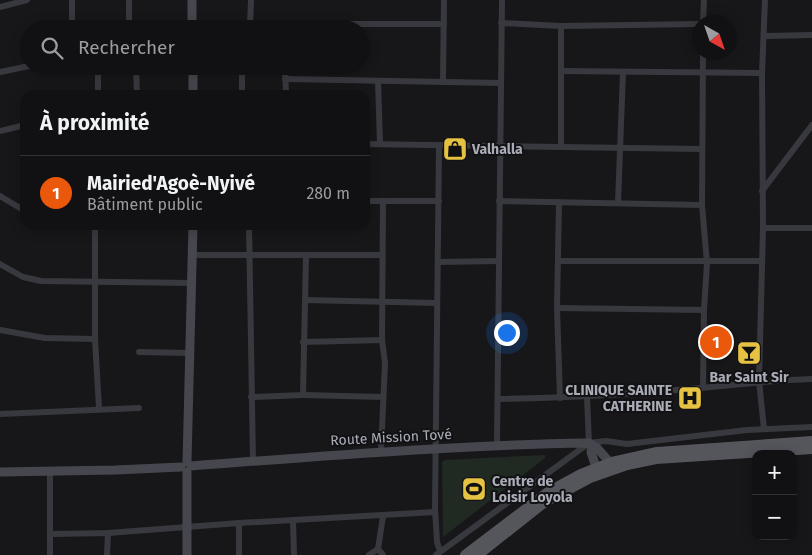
<!DOCTYPE html>
<html lang="fr">
<head>
<meta charset="utf-8">
<style>
  body { margin:0; font-family:"Fira Sans",sans-serif; background:#1e1f21; color:#f1f3f6 }
  .controls { position:absolute; right:15px; bottom:15px; display:grid; overflow:hidden; border-radius:10px; box-shadow:0 2px 12px #0003 }
  .controls button { width:45px; height:45px; display:grid; place-items:center; padding:0; border:0; border-bottom:1px solid #303133; background:#111113; color:#f1f3f6; font:25px sans-serif }
  .compass { position:absolute; left:692px; top:15px; width:45px; height:45px; border-radius:50%; background:#111113; box-shadow:0 2px 12px #0003; rotate:140deg }
  .you { position:absolute; left:506px; top:332px; width:18px; height:18px; margin:-12px; border:4px solid #fff; border-radius:50%; background:#1a73e8; box-shadow:0 0 0 8px #1a73e833 }
  .badge { display:grid; place-items:center; width:32px; height:32px; border-radius:50%; background:#ea580c; color:#fff; font-size:16px; font-weight:700 }
  .pin { position:absolute; translate:-50% -50%; border:2px solid #fff; box-shadow:0 1px 5px #0006 }
  .list { margin:0; padding:0; list-style:none }
  h2 { display:flex; justify-content:space-between; align-items:center; height:65px; margin:0; padding:0 20px; font-size:21px }
  h2 small { font-size:16px; font-weight:400; color:#9c9da0 }
  .list li { display:grid; grid-template-columns:32px 1fr auto; gap:15px; align-items:center; box-sizing:border-box; height:75px; padding:0 20px; border-top:1px solid #303133 }
  .list b { display:block; font-size:19px; white-space:nowrap }
  .list p { margin:0; font-size:16px; white-space:nowrap; color:#9c9da0 }
  .list em { font-size:16px; font-style:normal; color:#9c9da0 }
  .icon { flex:none; width:28px; height:28px; fill:none; stroke:currentColor; stroke-width:2; stroke-linecap:round; stroke-linejoin:round }
  .map { position:relative; flex:none; width:812px; height:555px; overflow:hidden }
  .search { position:absolute; background:#111113; box-shadow:0 2px 12px #0003; left:20px; top:20px; width:350px; height:55px; display:flex; align-items:center; gap:12px; box-sizing:border-box; padding:0 18px; border-radius:28px; color:#9c9da0; font-size:19px }
  .panel { position:absolute; background:#111113; box-shadow:0 2px 12px #0003; left:20px; top:90px; width:350px; height:140px; border-radius:15px }
  .map>svg:first-child { display:block }
</style>
</head>
<body>
<div class="map">
<svg width="812" height="555" viewBox="0 0 812 555">
  <rect width="100%" height="100%" fill="#171719"/>
  <polygon fill="#212923" points="545,455 545,458 443,537 442,462 444,460"/>
  <g fill="none" stroke-linecap="round" stroke-linejoin="round">
    <g stroke="#38393e" stroke-width="6">
      <polyline points="72,0 72,29"/>
      <polyline points="0,7 27,0"/>
      <polyline points="703,22 704,0"/>
      <polyline points="501,23 561,26 700,24"/>
      <polyline points="192,24 444,24"/>
      <polyline points="250,24 251,0"/>
      <polyline points="129,29 129,0"/>
      <polyline points="766,36 812,35"/>
      <polyline points="703,52 702,205 707,263 704,310 703,388"/>
      <polyline points="136,66 137,95"/>
      <polyline points="285,66 286,95"/>
      <polyline points="561,71 762,73"/>
      <polyline points="0,72 29,66"/>
      <polyline points="285,79 500,83"/>
      <polyline points="378,81 380,144"/>
      <polyline points="443,82 444,0"/>
      <polyline points="98,95 98,66"/>
      <polyline points="242,95 242,66"/>
      <polyline points="0,131 25,125"/>
      <polyline points="365,144 701,149"/>
      <polyline points="439,145 435,509 437,542 440,551"/>
      <polyline points="561,146 561,26"/>
      <polyline points="762,191 812,125"/>
      <polyline points="0,196 25,211"/>
      <polyline points="365,201 439,201"/>
      <polyline points="499,201 702,205"/>
      <polyline points="559,202 557,308 560,398"/>
      <polyline points="618,203 623,72"/>
      <polyline points="95,225 95,339 99,408"/>
      <polyline points="249,225 253,461"/>
      <polyline points="763,228 812,228"/>
      <polyline points="193,255 382,255"/>
      <polyline points="558,261 762,261"/>
      <polyline points="438,262 499,261"/>
      <polyline points="0,264 23,277 41,281 191,283"/>
      <polyline points="305,300 437,303"/>
      <polyline points="557,308 704,310"/>
      <polyline points="0,330 45,338 95,339"/>
      <polyline points="303,342 382,340 383,201"/>
      <polyline points="139,352 190,353"/>
      <polyline points="303,395 383,397"/>
      <polyline points="251,397 303,395 306,256"/>
      <polyline points="587,397 589,443"/>
      <path d="M 498,399 C 566,398 634,394 702,388 C 739,384 775,380 812,379"/>
      <polyline points="0,414 139,408"/>
      <polyline points="764,429 759,381 763,228 762,73 765,0"/>
      <polyline points="497,444 502,0"/>
      <polyline points="381,451 385,363 382,340"/>
      <polyline points="50,471 50,555"/>
      <polyline points="383,516 378,549 383,555"/>
      <polyline points="293,520 294,555"/>
      <polyline points="52,534 108,533 239,523 435,512"/>
      <polyline points="107,555 108,533"/>
      <polyline points="239,555 239,523"/>
      <polyline points="369,555 378,549"/>
      <polyline points="436,555 589,443 606,441 627,444 747,430 812,427"/>
    </g>
    <g stroke="#46474e" stroke-width="9">
      <polyline points="192,0 192,29"/>
      <polyline points="193,66 193,95"/>
      <polyline points="592,447 591,452 596,467"/>
      <polyline points="187,462 193,225"/>
      <path d="M 191,466 C 324,456 456,445 589,443 L 597,448 L 614,467"/>
      <polyline points="0,472 116,470 181,467"/>
      <polyline points="187,472 187,555"/>
    </g>
    <g stroke="#55555c" stroke-width="10">
      <polyline points="465,555 548,492 581,474 612,462 657,452 812,441"/>
      <polyline points="478,555 545,502 590,478 627,465 656,459 812,449"/>
    </g>
  </g>
  <defs>
    <symbol id="shop-square" viewBox="-11 -11 22 22"><rect x="-9" y="-9" width="18" height="18" rx="4" fill="#e6c242" stroke="#121214"/><path d="M-5-2.5h2.3a2.7 3.5 0 0 1 5.4 0H5L5.5 6h-11ZM-1.5-2.5h3a1.5 2.3 0 0 0-3 0Z" fill="#111"/></symbol>
    <symbol id="bar-square" viewBox="-11 -11 22 22"><rect x="-9" y="-9" width="18" height="18" rx="4" fill="#e6c242" stroke="#121214"/><path d="M-6-5H6L.8 .8V4.5H3.5V6h-7V4.5H-.8V.8Z" fill="#111"/></symbol>
    <symbol id="hospital-square" viewBox="-11 -11 22 22"><rect x="-9" y="-9" width="18" height="18" rx="4" fill="#e6c242" stroke="#121214"/><path d="M-5-5h3v3.5h4V-5h3V5h-3V1.5h-4V5h-3Z" fill="#111"/></symbol>
    <symbol id="stadium-square" viewBox="-11 -11 22 22"><rect x="-9" y="-9" width="18" height="18" rx="4" fill="#e6c242" stroke="#121214"/><path d="M0-5a6.5 5 0 1 0 0 10a6.5 5 0 1 0 0-10ZM-3.5-1.8h7v3.6h-7Z" fill="#111"/></symbol>
  </defs>
  <g fill-rule="evenodd">
    <use href="#shop-square" x="441" y="135" width="28" height="28"/>
    <use href="#bar-square" x="735" y="339" width="28" height="28"/>
    <use href="#hospital-square" x="676" y="384" width="28" height="28"/>
    <use href="#stadium-square" x="460" y="475" width="28" height="28"/>
  </g>
  <g text-anchor="middle" stroke-width="4" stroke-linejoin="round" paint-order="stroke">
    <g font-size="14" font-weight="bold" fill="#aaadb8" stroke="#121214" text-anchor="start">
      <text x="472" y="154">Valhalla</text>
      <text x="749" y="382" text-anchor="middle">Bar Saint Sir</text>
      <text x="672" y="395" text-anchor="end">CLINIQUE SAINTE<tspan x="672" dy="16">CATHERINE</tspan></text>
      <text x="492" y="486">Centre de<tspan x="492" dy="16">Loisir Loyola</tspan></text>
    </g>
    <g font-size="14" fill="#aaadb8" stroke="#121214">
      <text transform="translate(391 437) rotate(-3)" y="5">Route Mission Tové</text>
    </g>
  </g>
</svg>
<div class="controls">
<button>+</button>
<button>−</button>
</div>
<svg class="compass" viewBox="-18 -18 36 36"><path d="M0-13l5 13h-10z" fill="#e53935"/><path d="M0 13l5-13h-10z" fill="#9c9da0"/></svg>
<div class="you"></div>
<div class="pin badge" style="left:716px;top:342px">1</div>
<div class="search"><svg class="icon" aria-label="search" viewBox="0 0 24 24"><circle cx="10" cy="10" r="6"/><path d="M15 15l6 6"/></svg>Rechercher</div>
<section class="panel">
<h2>À proximité<small></small></h2>
<ul class="list">
<li><span class="badge">1</span><div><b>Mairied'Agoè-Nyivé</b><p>Bâtiment public</p></div><em>280 m</em></li>
</ul>
</section>
</div>
</body>
</html>
